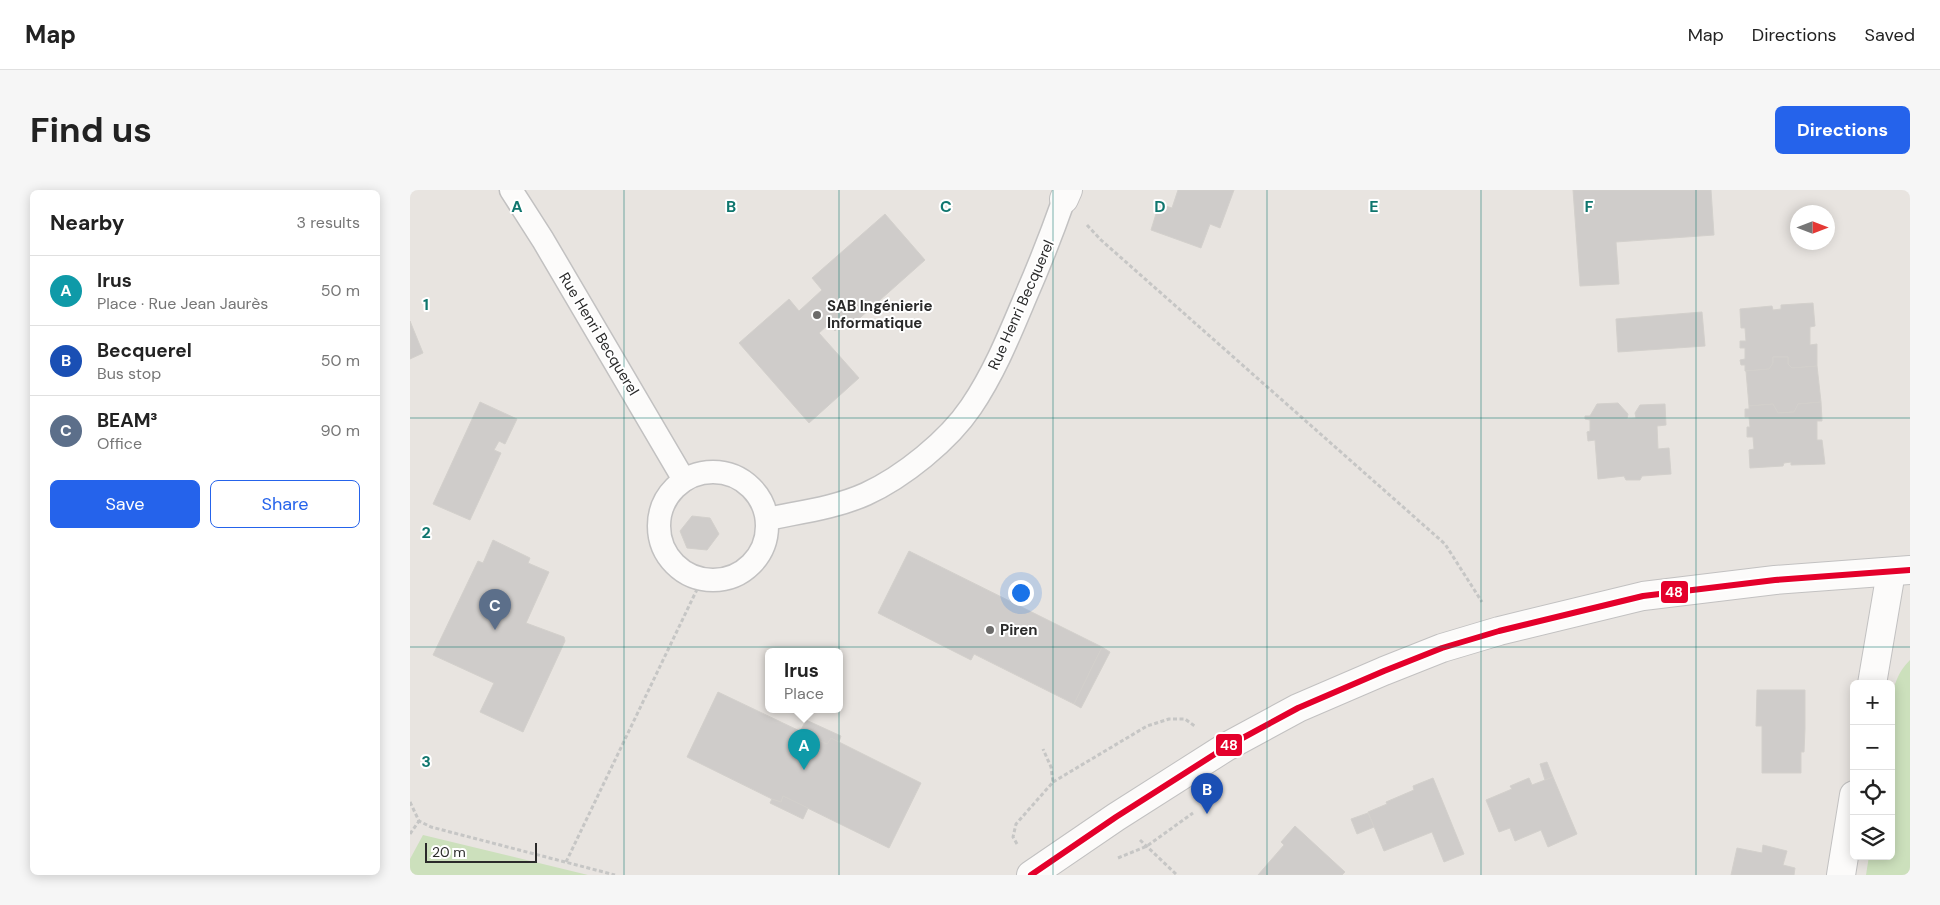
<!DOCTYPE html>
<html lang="en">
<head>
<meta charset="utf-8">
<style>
  body { margin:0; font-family:"DM Sans",sans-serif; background:#f6f6f6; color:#222 }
  .controls { position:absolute; right:15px; bottom:15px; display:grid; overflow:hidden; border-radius:8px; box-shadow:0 2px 12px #0003 }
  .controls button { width:45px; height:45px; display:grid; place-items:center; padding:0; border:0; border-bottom:1px solid #e0e0e0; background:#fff; color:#222; font:25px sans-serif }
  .compass { position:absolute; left:1380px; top:15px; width:45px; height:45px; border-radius:50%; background:#fff; box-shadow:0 2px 12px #0003; rotate:90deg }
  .scale { position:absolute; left:15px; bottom:12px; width:112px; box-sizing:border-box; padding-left:5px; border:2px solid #2a2a2a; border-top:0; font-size:14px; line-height:18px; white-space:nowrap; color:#2a2a2a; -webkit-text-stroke:4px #fff; paint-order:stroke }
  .you { position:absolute; left:610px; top:402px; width:18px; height:18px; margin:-12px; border:4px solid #fff; border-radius:50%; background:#1a73e8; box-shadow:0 0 0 8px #1a73e833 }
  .badge { display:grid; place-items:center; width:32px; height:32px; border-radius:50%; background:#2563eb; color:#fff; font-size:16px; font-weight:700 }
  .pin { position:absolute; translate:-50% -41px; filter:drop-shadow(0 1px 2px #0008) }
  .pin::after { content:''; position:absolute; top:26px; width:18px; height:15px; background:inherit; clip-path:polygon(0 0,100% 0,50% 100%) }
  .popup { position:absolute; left:355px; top:458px; width:78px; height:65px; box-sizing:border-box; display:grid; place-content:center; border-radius:8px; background:#fff; filter:drop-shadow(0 1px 4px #0005); font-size:16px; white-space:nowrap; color:#767676 }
  .popup b { font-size:19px; color:#222 }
  .popup::after { content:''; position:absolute; left:50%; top:100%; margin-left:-10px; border:10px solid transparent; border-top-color:#fff }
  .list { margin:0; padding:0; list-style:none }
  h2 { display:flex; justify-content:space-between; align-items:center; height:65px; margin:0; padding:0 20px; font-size:21px }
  h2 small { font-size:16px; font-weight:400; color:#767676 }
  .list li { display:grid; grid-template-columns:32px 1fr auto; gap:15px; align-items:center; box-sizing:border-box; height:70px; padding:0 20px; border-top:1px solid #e0e0e0 }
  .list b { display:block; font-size:19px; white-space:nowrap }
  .list p { margin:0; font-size:16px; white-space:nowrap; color:#767676 }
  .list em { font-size:16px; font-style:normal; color:#767676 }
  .actions { display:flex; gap:10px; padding:15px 20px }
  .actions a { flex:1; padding:11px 0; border:1px solid #2563eb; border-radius:8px; text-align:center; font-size:18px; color:#2563eb }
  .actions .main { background:#2563eb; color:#fff }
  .icon { flex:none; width:28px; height:28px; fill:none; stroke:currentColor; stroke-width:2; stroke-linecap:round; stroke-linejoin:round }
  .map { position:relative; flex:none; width:1500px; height:685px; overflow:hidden; border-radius:8px }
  header { display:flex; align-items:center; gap:30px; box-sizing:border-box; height:70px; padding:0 25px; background:#fff; border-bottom:1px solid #e0e0e0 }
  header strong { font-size:24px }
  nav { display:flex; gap:28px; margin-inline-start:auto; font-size:18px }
  .intro { display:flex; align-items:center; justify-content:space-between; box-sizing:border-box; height:120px; padding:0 30px }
  h1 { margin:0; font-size:35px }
  .button { padding:12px 22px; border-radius:8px; background:#2563eb; color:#fff; font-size:18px; font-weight:700 }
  main { display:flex; gap:30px; padding:0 30px }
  aside { flex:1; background:#fff; border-radius:8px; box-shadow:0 2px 12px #0003 }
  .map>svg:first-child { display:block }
</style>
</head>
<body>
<header>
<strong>Map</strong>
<nav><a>Map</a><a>Directions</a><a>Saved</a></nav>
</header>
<div class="intro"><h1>Find us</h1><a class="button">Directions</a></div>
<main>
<aside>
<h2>Nearby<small>3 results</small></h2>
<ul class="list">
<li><span class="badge" style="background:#0f9aa8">A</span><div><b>Irus</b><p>Place · Rue Jean Jaurès</p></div><em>50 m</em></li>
<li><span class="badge" style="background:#1a4fb4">B</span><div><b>Becquerel</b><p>Bus stop</p></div><em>50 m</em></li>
<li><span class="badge" style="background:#5c6f8a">C</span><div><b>BEAM³</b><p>Office</p></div><em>90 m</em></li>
</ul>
<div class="actions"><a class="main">Save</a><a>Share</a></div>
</aside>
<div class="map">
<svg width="1500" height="685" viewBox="0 0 1500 685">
  <rect width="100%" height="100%" fill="#e8e4e0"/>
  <g fill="#cce0bc">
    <path d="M 1500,470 L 1500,685 L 1456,685 L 1459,666 L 1481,666 L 1481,511 C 1484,494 1488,482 1500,470 Z"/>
    <polygon points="13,645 178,685 0,685 0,669"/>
  </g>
  <g fill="#cfccca" stroke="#d3d0cc">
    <polygon points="768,0 824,0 810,38 800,34 791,58 741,40 749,14 762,18"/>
    <polygon points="1163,0 1301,0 1304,45 1206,52 1209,94 1170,96"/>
    <polygon points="475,24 515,70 443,134 438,129 425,141 419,134 409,143 449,188 399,233 329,153 379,109 389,121 412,100 402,88"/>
    <polygon points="1403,113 1405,136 1400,137 1400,155 1407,154 1407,176 1382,178 1378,174 1378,167 1363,167 1363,173 1359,179 1335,181 1335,175 1331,175 1330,170 1335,169 1335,158 1330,158 1330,151 1336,151 1335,138 1331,138 1330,119 1362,116 1363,120 1371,119 1371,115"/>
    <polygon points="1292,122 1295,156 1208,162 1206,129"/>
    <polygon points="0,131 13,163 0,169"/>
    <polygon points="1363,167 1378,167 1378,174 1382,178 1407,176 1411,212 1388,214 1384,222 1368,223 1363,214 1339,216 1336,181 1359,179 1363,173"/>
    <polygon points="70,212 107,229 95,254 89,251 84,260 91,263 60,330 23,314"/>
    <polygon points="1411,212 1412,231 1407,231 1407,250 1412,250 1415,274 1381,275 1381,272 1374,273 1373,276 1340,278 1339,260 1344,259 1343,247 1337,247 1337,237 1340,237 1339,227 1335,227 1335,219 1339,219 1339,216 1363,214 1368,223 1384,222 1388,214"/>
    <polygon points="1208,213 1218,224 1217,229 1226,228 1225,223 1230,215 1255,214 1256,235 1247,236 1248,259 1259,258 1261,284 1232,286 1230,290 1216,290 1214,286 1188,289 1185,250 1178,251 1177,242 1180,241 1180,230 1175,229 1175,226 1180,226 1187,214"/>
    <polygon points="282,326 300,328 309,344 297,360 277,358 270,341"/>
    <polygon points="83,350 120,368 118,373 139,382 116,433 154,447 155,451 113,542 70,522 84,493 23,465 68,371 73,373"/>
    <polygon points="499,361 692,457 664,514 564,464 561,470 468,423"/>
    <polygon points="692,457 700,462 671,518 664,514"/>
    <polygon points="1347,500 1395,500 1395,538 1394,562 1391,562 1391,583 1352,583 1352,536 1346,536"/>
    <polygon points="308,502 417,554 421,548 511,593 479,658 373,606 371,612 362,609 277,567"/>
    <polygon points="396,530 431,546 429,552 421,548 417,554 390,542"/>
    <polygon points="1137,572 1143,587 1135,590 1130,574"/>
    <polygon points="1143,587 1167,644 1138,657 1131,640 1105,651 1100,638 1089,642 1076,610 1102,599 1100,596 1119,588 1122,595"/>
    <polygon points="1023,588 1054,664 1034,672 1022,642 974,661 958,622 977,614 976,612 1004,600 1003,596"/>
    <polygon points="373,606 398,618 393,629 360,613 362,609 371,612"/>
    <polygon points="958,623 964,637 947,644 941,629"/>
    <polygon points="885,636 935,682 932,685 848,685 874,655 871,652"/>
    <polygon points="1353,655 1377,661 1373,675 1385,678 1384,685 1321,685 1327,658 1352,663"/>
  </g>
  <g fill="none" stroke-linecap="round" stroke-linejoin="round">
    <defs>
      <g id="service">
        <polyline points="101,0 133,50 274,290"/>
        <circle cx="303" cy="336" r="54"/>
        <path d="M 357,329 C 390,322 425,318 456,304 C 493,287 538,251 561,217 C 584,183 599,146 615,108 C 629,76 642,43 654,9"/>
      </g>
      <g id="minor">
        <polyline points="654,9 658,0"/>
        <polyline points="1462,494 1481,382"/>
        <polyline points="1431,685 1444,605"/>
      </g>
      <polyline id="secondary" points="621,685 706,627 816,557 888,518 974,481 1032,458 1089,441 1233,406 1365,390 1500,380"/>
    </defs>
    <use href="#service" stroke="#c2c1c1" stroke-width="25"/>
    <use href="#minor" stroke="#c2c1c1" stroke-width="30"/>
    <use href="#secondary" stroke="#c2c1c1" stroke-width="30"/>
    <g stroke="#c6c6c5" stroke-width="3" stroke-dasharray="4 2.5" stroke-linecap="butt">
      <polyline points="677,35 691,50 1035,354 1072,412"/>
      <polyline points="643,592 737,536 759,529 775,529 786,537"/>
      <polyline points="0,612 9,631 21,637 205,685"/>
      <polyline points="0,644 9,631"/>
      <polyline points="730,650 767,685"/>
      <polyline points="607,654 603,647 606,634 643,592 641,577 633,559"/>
      <polyline points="708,668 737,656 783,623"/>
      <polyline points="156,672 292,389"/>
    </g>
    <use href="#service" stroke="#fcfbfa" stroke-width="22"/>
    <use href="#minor" stroke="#fcfbfa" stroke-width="28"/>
    <use href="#secondary" stroke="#fcfbfa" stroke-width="28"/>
    <defs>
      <polyline id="bus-1" points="621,685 706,627 816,557 888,518 974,481 1032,458 1089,441 1233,406 1365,390 1500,380"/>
    </defs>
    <use href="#bus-1" stroke="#fff" stroke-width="10"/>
    <use href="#bus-1" stroke="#e4002b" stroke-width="6"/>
  </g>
  <path fill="none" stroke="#0f766e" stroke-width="1" stroke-opacity="0.55" d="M 214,0 L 214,685M 429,0 L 429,685M 643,0 L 643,685M 857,0 L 857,685M 1071,0 L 1071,685M 1286,0 L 1286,685M 0,228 L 1500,228M 0,457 L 1500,457"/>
  <g fill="#6c6b6a" stroke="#fff" stroke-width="2">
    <circle cx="407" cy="125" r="5"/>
    <circle cx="580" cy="440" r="5"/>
  </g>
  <g text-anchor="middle" stroke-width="4" stroke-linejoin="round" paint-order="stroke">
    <g font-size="15" fill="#2a2a2a" stroke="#fff">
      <text transform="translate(611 115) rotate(-66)" y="5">Rue Henri Becquerel</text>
      <text transform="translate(189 144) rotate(59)" y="5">Rue Henri Becquerel</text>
    </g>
    <g font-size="15" font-weight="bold" fill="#2a2a2a" stroke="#fff" text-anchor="start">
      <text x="417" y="121">SAB Ingénierie<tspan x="417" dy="17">Informatique</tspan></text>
      <text x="590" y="445">Piren</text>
    </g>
  </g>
  <g font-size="16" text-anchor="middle" font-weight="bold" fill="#0f766e" stroke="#fff" stroke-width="4" stroke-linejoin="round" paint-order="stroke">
    <text x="107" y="22">A</text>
    <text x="321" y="22">B</text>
    <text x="536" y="22">C</text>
    <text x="750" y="22">D</text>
    <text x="964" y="22">E</text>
    <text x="1179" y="22">F</text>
    <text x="16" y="120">1</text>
    <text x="16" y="348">2</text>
    <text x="16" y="577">3</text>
  </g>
  <g stroke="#fff" stroke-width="2">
    <rect x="1250" y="390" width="29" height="24" rx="5" fill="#e4002b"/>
    <rect x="805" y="543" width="28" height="24" rx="5" fill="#e4002b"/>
  </g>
  <g font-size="14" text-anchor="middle" font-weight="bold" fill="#fff">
    <text x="1264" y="407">48</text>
    <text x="819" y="560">48</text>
  </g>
</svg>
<div class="controls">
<button>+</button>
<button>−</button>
<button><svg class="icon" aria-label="locate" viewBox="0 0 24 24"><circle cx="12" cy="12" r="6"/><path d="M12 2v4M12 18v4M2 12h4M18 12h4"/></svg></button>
<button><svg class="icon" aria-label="layers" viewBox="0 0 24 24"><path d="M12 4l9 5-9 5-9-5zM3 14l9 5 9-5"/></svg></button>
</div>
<svg class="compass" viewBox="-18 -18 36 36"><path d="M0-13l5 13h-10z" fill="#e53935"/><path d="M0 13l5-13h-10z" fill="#767676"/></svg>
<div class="scale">20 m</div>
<div class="you"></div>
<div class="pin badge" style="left:394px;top:580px;background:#0f9aa8">A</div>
<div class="popup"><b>Irus</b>Place</div>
<div class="pin badge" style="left:797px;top:624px;background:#1a4fb4">B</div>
<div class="pin badge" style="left:85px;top:440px;background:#5c6f8a">C</div>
</div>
</main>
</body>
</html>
